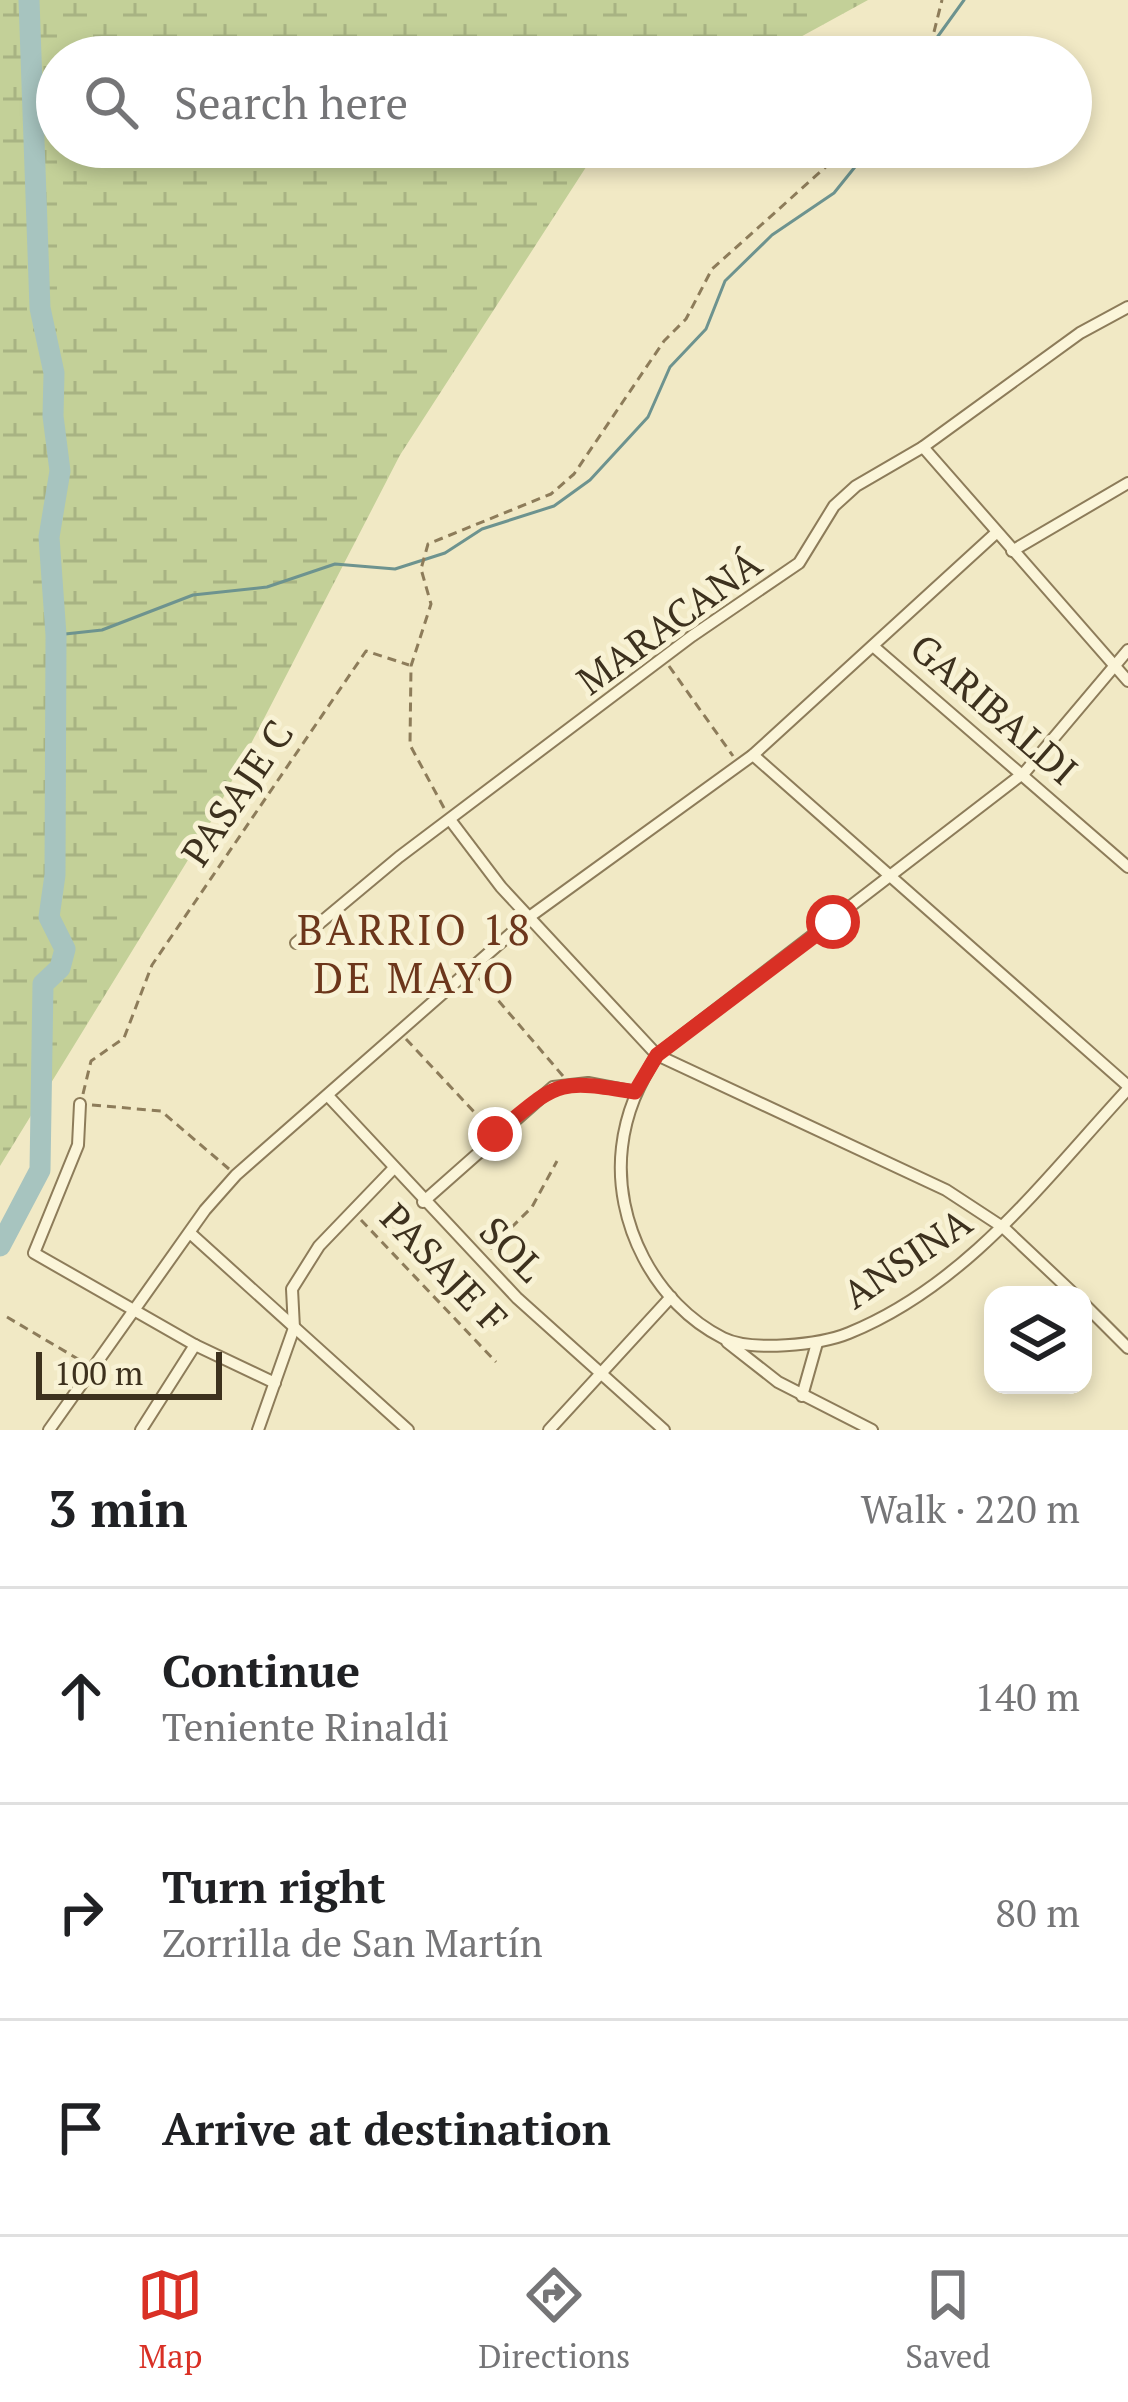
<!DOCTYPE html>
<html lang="en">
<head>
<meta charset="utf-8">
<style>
  body { margin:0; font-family:"PT Serif",serif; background:#f6f6f6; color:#202124 }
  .controls { position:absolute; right:36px; bottom:36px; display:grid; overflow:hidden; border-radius:24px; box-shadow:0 6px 18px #0003 }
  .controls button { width:108px; height:108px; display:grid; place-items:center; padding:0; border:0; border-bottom:3px solid #e0e0e0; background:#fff; color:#202124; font:60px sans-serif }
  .scale { position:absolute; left:36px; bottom:30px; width:186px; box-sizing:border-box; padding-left:12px; border:6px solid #3d311e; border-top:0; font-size:33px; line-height:42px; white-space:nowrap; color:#3d311e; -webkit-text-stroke:9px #f8f2d5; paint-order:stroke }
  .stop { position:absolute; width:36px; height:36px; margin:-27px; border:9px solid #d93025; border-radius:50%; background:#fff }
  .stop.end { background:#d93025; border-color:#fff; box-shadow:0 3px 12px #0008 }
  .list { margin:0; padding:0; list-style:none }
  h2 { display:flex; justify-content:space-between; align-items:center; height:156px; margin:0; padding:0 48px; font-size:51px }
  h2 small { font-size:39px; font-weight:400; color:#757577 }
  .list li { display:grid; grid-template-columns:78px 1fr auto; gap:36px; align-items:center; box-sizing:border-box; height:216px; padding:0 48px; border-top:3px solid #e0e0e0 }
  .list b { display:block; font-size:45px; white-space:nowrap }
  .list p { margin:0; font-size:39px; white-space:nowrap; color:#757577 }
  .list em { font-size:39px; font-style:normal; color:#757577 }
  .icon { flex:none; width:66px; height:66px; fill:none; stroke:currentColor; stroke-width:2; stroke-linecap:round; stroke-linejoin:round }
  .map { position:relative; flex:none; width:1128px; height:1430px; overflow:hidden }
  .search { position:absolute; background:#fff; box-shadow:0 6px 18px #0003; left:36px; right:36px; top:36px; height:132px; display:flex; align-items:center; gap:30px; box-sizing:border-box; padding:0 42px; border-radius:66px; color:#757577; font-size:45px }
  .sheet { height:804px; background:#fff }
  nav { display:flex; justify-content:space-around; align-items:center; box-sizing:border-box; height:168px; border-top:3px solid #e0e0e0; background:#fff; font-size:33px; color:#757577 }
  nav a { display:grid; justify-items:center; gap:6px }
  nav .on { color:#d93025 }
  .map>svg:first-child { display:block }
</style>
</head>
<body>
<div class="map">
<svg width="1128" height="1430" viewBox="0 0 1128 1430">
  <defs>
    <pattern id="wetland-marsh" width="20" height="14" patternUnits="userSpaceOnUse" patternTransform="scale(3)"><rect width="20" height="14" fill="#c3d098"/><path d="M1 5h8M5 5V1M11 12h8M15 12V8" fill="none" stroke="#a8b383"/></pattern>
  </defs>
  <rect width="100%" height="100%" fill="#f1e9c5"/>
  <polygon fill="url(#wetland-marsh)" points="0,0 868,0 764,57 57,57 57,147 599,147 400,455 207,829 0,1166"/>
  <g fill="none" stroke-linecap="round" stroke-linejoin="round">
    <g stroke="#6d938f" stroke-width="3">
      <polyline points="923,57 964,0"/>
      <polyline points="56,635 102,630 193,595 267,587 335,564 395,569 445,553 482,529 554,506 590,480 648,417 670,367 706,329 725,281 772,235 834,193 871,147"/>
    </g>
    <polyline stroke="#a7c4bf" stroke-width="21" points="0,1246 40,1170 43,984 60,968 65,949 49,917 55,875 56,635 49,537 60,471 53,416 54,373 40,308 29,0"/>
    <defs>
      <g id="minor">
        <polyline points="923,447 1128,681"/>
        <polyline points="1012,551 1128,483"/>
        <polyline points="873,646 1128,867"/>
        <path d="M 1128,650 L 1025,772 L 657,1055 C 639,1084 626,1112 622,1147 C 613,1222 655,1304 723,1338 C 751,1352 820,1345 849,1333 C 967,1285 1044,1180 1128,1089"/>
        <polyline points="753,755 1128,1086"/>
        <polyline points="451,821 501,887 657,1055 946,1190 1004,1228 1075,1295"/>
        <polyline points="296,943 399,857 692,636 799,563 834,506 856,486 923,447 1080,333 1128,307"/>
        <polyline points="330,1098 517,1298 664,1430"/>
        <polyline points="80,1104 78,1145 34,1253 195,1345 275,1383"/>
        <polyline points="423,1202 553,1087 588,1083 635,1092"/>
        <polyline points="190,1233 408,1430"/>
        <polyline points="1083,1303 1128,1348"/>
        <polyline points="727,1342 778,1382 872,1430"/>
        <polyline points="802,1396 817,1343"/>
        <polyline points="49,1430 205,1210 236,1175 532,915 753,755 996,533"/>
        <polyline points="141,1430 195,1345"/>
        <polyline points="258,1430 294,1328 292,1289 319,1246 393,1169"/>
        <polyline points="549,1430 671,1297"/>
      </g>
    </defs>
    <use href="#minor" stroke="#8d7c5a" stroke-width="14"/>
    <g stroke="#8d7c5a" stroke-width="3" stroke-dasharray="9 6" stroke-linecap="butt">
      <polyline points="918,57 933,36 942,0"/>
      <polyline points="669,666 733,756"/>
      <polyline points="444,808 410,745 411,666 431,604 421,569 428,544 551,494 574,474 664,341 686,319 712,269 848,147"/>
      <polyline points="479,978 563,1076"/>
      <polyline points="406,1039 490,1129"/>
      <polyline points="83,1094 91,1061 124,1038 152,965 366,651 409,665"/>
      <polyline points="92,1105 161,1111 229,1169"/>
      <polyline points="361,1220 496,1362"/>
      <polyline points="490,1249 532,1207 557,1161"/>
      <polyline points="7,1317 83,1362"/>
    </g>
    <use href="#minor" stroke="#fbf5d9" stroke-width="10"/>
  </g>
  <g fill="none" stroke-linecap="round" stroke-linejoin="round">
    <path stroke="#d93025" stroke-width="15" d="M 495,1134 C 558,1083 553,1078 635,1092 L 657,1055 L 833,922"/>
  </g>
  <g text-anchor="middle" stroke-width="10" stroke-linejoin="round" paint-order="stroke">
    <g font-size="39" fill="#3d311e" stroke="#f8f2d5">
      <text transform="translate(669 622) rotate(-36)" y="14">MARACANÁ</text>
      <text transform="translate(994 709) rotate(41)" y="14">GARIBALDI</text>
      <text transform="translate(237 793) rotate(-56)" y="14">PASAJE C</text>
      <text transform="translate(512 1249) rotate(45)" y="14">SOL</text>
      <text transform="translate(907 1258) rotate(-34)" y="14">ANSINA</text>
      <text transform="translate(444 1268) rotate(46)" y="14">PASAJE F</text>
    </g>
    <g font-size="42" letter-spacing="3" fill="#6c361b" stroke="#f8f2d5">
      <text x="415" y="945">BARRIO 18<tspan x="415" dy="48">DE MAYO</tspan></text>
    </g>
  </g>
</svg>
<div class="controls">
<button><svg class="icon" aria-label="layers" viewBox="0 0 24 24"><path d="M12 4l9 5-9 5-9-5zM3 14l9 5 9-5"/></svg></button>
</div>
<div class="scale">100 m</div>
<div class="stop" style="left:833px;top:922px"></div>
<div class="stop end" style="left:495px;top:1134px"></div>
<div class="search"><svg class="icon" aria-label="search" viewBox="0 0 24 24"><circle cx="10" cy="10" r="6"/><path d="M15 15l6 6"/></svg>Search here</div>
</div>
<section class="sheet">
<h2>3 min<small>Walk · 220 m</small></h2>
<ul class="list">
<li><svg class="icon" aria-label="ahead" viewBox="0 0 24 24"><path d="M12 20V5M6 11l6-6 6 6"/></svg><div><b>Continue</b><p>Teniente Rinaldi</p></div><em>140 m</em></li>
<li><svg class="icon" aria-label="right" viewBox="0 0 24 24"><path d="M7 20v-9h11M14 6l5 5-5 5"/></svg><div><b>Turn right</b><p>Zorrilla de San Martín</p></div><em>80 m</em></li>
<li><svg class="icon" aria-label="arrive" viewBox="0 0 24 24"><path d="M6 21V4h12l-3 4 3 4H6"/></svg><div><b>Arrive at destination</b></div></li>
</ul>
</section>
<nav>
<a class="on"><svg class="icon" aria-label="map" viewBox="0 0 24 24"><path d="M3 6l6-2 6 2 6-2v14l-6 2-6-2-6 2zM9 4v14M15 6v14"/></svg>Map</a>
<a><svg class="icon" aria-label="directions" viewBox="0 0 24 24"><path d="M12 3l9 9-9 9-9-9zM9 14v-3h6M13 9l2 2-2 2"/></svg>Directions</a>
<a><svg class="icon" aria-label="saved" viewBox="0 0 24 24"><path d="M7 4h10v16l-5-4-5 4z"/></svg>Saved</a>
</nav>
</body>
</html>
